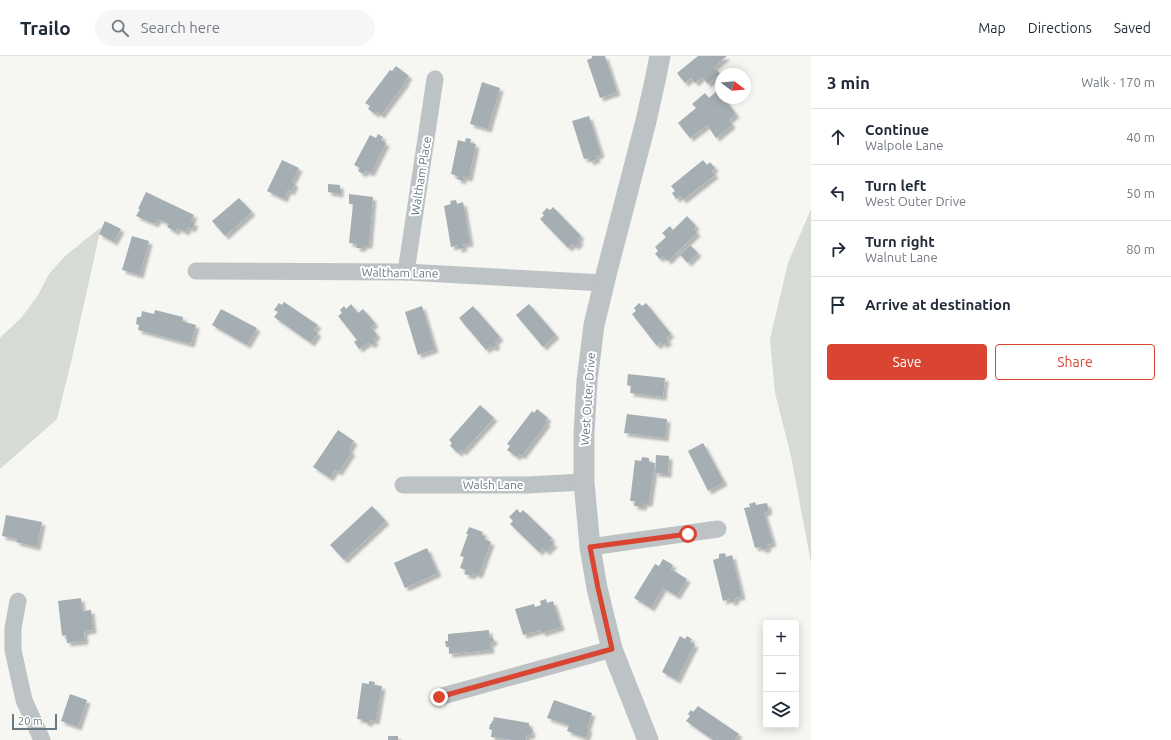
<!DOCTYPE html>
<html lang="en">
<head>
<meta charset="utf-8">
<style>
  body { margin:0; font-family:Ubuntu,sans-serif; background:#f6f6f7; color:#1f2937 }
  .controls { position:absolute; right:12px; bottom:12px; display:grid; overflow:hidden; border-radius:4px; box-shadow:0 2px 10px #0003 }
  .controls button { width:36px; height:36px; display:grid; place-items:center; padding:0; border:0; border-bottom:1px solid #e0e1e3; background:#fff; color:#1f2937; font:20px sans-serif }
  .compass { position:absolute; left:715px; top:12px; width:36px; height:36px; border-radius:50%; background:#fff; box-shadow:0 2px 10px #0003; rotate:106deg }
  .scale { position:absolute; left:12px; bottom:10px; width:45px; box-sizing:border-box; padding-left:4px; border:2px solid #677982; border-top:0; font-size:11px; line-height:14px; white-space:nowrap; color:#677982; -webkit-text-stroke:3px #fff; paint-order:stroke }
  .stop { position:absolute; width:12px; height:12px; margin:-9px; border:3px solid #d94531; border-radius:50%; background:#fff }
  .stop.end { background:#d94531; border-color:#fff; box-shadow:0 1px 4px #0008 }
  .list { margin:0; padding:0; list-style:none }
  h2 { display:flex; justify-content:space-between; align-items:center; height:52px; margin:0; padding:0 16px; font-size:17px }
  h2 small { font-size:13px; font-weight:400; color:#747a83 }
  .list li { display:grid; grid-template-columns:26px 1fr auto; gap:12px; align-items:center; box-sizing:border-box; height:56px; padding:0 16px; border-top:1px solid #e0e1e3 }
  .list b { display:block; font-size:15px; white-space:nowrap }
  .list p { margin:0; font-size:13px; white-space:nowrap; color:#747a83 }
  .list em { font-size:13px; font-style:normal; color:#747a83 }
  .actions { display:flex; gap:8px; padding:12px 16px }
  .actions a { flex:1; padding:9px 0; border:1px solid #d94531; border-radius:4px; text-align:center; font-size:14px; color:#d94531 }
  .actions .main { background:#d94531; color:#fff }
  .icon { flex:none; width:22px; height:22px; fill:none; stroke:currentColor; stroke-width:2; stroke-linecap:round; stroke-linejoin:round }
  .map { position:relative; flex:none; width:811px; height:684px; overflow:hidden }
  header { display:flex; align-items:center; gap:24px; box-sizing:border-box; height:56px; padding:0 20px; background:#fff; border-bottom:1px solid #e0e1e3 }
  header strong { font-size:19px }
  nav { display:flex; gap:22px; margin-inline-start:auto; font-size:14px }
  .search { width:280px; height:36px; background:#f6f6f7; display:flex; align-items:center; gap:10px; box-sizing:border-box; padding:0 14px; border-radius:22px; color:#747a83; font-size:15px }
  main { display:flex }
  aside { flex:1; background:#fff }
  .map>svg:first-child { display:block }
</style>
</head>
<body>
<header>
<strong>Trailo</strong>
<div class="search"><svg class="icon" aria-label="search" viewBox="0 0 24 24"><circle cx="10" cy="10" r="6"/><path d="M15 15l6 6"/></svg>Search here</div>
<nav><a>Map</a><a>Directions</a><a>Saved</a></nav>
</header>
<main>
<div class="map">
<svg width="811" height="684" viewBox="0 0 811 684">
  <defs>
    <filter id="shadow"><feDropShadow dx="3.5" dy="3.5" stdDeviation="1" flood-color="#0004"/></filter>
  </defs>
  <rect width="100%" height="100%" fill="#f6f6f3"/>
  <g fill="#d6dbd3">
    <polygon points="811,153 811,507 791,400 775,337 770,283 788,207"/>
    <polygon points="101,171 71,306 57,363 0,413 0,282 21,262 37,241 49,218 64,201"/>
  </g>
  <g fill="#a5aeb2" filter="url(#shadow)">
    <polygon points="592,0 605,0 617,36 600,42 587,4 592,2"/>
    <polygon points="698,0 727,0 714,11 720,18 708,28 702,21 695,27 691,22 685,27 677,17"/>
    <polygon points="396,10 409,20 405,25 406,26 381,59 377,56 375,58 368,53 370,50 365,47 390,14 392,15"/>
    <polygon points="482,26 500,32 488,73 470,68"/>
    <polygon points="718,34 721,38 721,42 724,42 736,58 729,64 732,69 716,82 707,69 690,82 678,67 696,52 692,48 705,37 709,42"/>
    <polygon points="589,60 601,98 596,100 597,103 590,106 589,102 584,103 572,65"/>
    <polygon points="378,78 383,81 381,84 386,87 371,117 365,115 363,118 358,115 360,112 354,109 370,79 376,82"/>
    <polygon points="466,82 471,83 470,87 476,88 469,122 463,121 463,125 457,123 458,120 451,118 458,84 465,86"/>
    <polygon points="282,104 299,112 292,126 295,128 291,136 288,134 284,143 267,135"/>
    <polygon points="703,104 707,109 710,106 715,112 712,115 715,119 683,144 680,140 676,143 672,137 675,135 671,130"/>
    <polygon points="328,128 340,129 340,138 328,136"/>
    <polygon points="146,136 194,159 191,165 195,167 192,173 188,171 186,176 177,172 176,176 167,171 169,168 158,163 155,168 136,160 140,153 138,153"/>
    <polygon points="349,138 373,141 369,189 363,189 363,192 356,192 357,188 349,187 353,148 349,148"/>
    <polygon points="239,142 252,156 225,180 212,165"/>
    <polygon points="456,144 457,148 463,146 470,187 463,188 464,192 458,193 458,189 451,191 444,150 451,148 450,145"/>
    <polygon points="553,151 581,180 578,183 580,186 575,191 573,188 568,192 540,163 544,159 542,157 547,152 550,154"/>
    <polygon points="687,160 696,170 694,173 697,177 668,205 663,200 660,203 655,198 658,195 655,191 666,181 662,177 670,170 673,174"/>
    <polygon points="105,165 121,173 114,186 99,178"/>
    <polygon points="132,180 149,185 140,219 122,214"/>
    <polygon points="690,189 698,197 688,207 680,199"/>
    <polygon points="284,246 318,269 314,274 318,277 311,287 274,261 278,256 274,254 279,247 282,249"/>
    <polygon points="639,247 642,250 646,247 671,278 666,282 669,285 663,289 661,286 657,290 632,258 636,255 634,252"/>
    <polygon points="351,248 358,257 363,253 375,267 371,271 377,279 373,283 375,286 371,289 369,286 359,293 354,286 357,284 338,260 342,257 340,254 344,250 346,253"/>
    <polygon points="529,248 556,279 543,291 516,259"/>
    <polygon points="422,250 435,293 418,299 405,256"/>
    <polygon points="473,250 500,281 495,286 497,289 493,292 491,290 486,294 459,262"/>
    <polygon points="221,253 257,272 247,289 212,269"/>
    <polygon points="155,254 183,261 182,265 196,269 191,288 138,274 139,269 136,268 137,261 141,261 142,255 154,258"/>
    <polygon points="628,318 665,322 663,341 630,337 631,330 627,329"/>
    <polygon points="480,349 494,362 463,396 461,394 458,397 450,390 452,387 449,384"/>
    <polygon points="537,353 548,362 545,365 547,367 522,400 519,398 517,401 507,394 510,390 507,388 532,355 534,357"/>
    <polygon points="627,358 667,363 665,382 624,377"/>
    <polygon points="338,374 354,385 349,394 352,396 339,416 335,414 330,422 313,411"/>
    <polygon points="703,387 724,426 708,435 688,395"/>
    <polygon points="656,399 669,400 668,418 655,417"/>
    <polygon points="642,401 649,402 649,406 655,407 649,447 644,447 643,451 634,450 635,445 630,445 635,404 641,405"/>
    <polygon points="755,446 756,449 767,447 769,455 764,457 773,487 767,489 768,492 762,494 761,491 755,492 744,452 750,451 749,448"/>
    <polygon points="372,450 386,465 344,504 330,489"/>
    <polygon points="517,453 520,457 523,454 552,482 550,484 554,488 546,496 543,492 539,496 510,468 513,465 509,461"/>
    <polygon points="6,459 42,466 37,491 16,486 17,483 2,480"/>
    <polygon points="469,471 483,476 482,479 486,480 484,483 491,486 479,519 473,517 472,520 464,518 466,514 460,512 464,501 460,500 468,478 466,478"/>
    <polygon points="427,492 438,517 405,532 394,507"/>
    <polygon points="725,497 726,501 732,499 742,540 735,542 736,545 730,546 730,543 723,545 713,504 719,502 719,498"/>
    <polygon points="663,503 673,509 671,513 687,523 677,540 663,532 651,552 634,542 655,508 659,510"/>
    <polygon points="81,542 82,555 91,554 93,574 85,575 86,576 84,576 85,585 67,587 66,579 62,580 58,545"/>
    <polygon points="546,543 547,547 553,545 561,571 542,577 541,574 523,579 515,553 534,548 535,551 541,549 540,545"/>
    <polygon points="489,574 489,582 493,581 494,586 490,587 491,594 449,598 449,591 446,591 445,585 448,585 448,578"/>
    <polygon points="680,580 685,583 687,580 692,583 690,586 695,588 677,624 662,616"/>
    <polygon points="369,625 375,626 374,629 382,630 376,665 370,664 369,667 364,666 364,664 357,663 362,627 369,628"/>
    <polygon points="70,638 87,644 78,671 61,665"/>
    <polygon points="554,644 592,657 587,672 589,673 586,682 567,675 569,669 547,662"/>
    <polygon points="698,650 739,678 735,684 713,684 686,665 690,660 688,658 691,654 693,656"/>
    <polygon points="494,661 529,667 529,670 530,670 530,674 532,674 531,680 527,679 526,684 512,684 491,681 492,674 489,673 490,668 491,668 492,665 493,665"/>
    <rect x="388" y="680" width="10" height="4"/>
  </g>
  <g fill="none" stroke-linecap="round" stroke-linejoin="round">
    <g stroke="#bdc2c5" stroke-width="17">
      <polyline points="196,215 406,216 604,227"/>
      <polyline points="406,216 435,23"/>
      <polyline points="403,429 527,429 584,426"/>
      <polyline points="590,491 718,473"/>
      <polyline points="18,545 13,572 13,594 24,644 42,684"/>
      <polyline points="439,641 612,593"/>
    </g>
    <polyline stroke="#bdc2c5" stroke-width="21" points="648,684 612,593 597,532 590,491 584,426 584,377 587,325 594,269 607,215 646,65 655,25 660,0"/>
  </g>
  <g fill="none" stroke-linecap="round" stroke-linejoin="round">
    <polyline stroke="#d94531" stroke-width="5" points="439,641 612,593 598,532 590,491 688,478"/>
  </g>
  <g text-anchor="middle" stroke-width="4" stroke-linejoin="round" paint-order="stroke">
    <g font-size="12" fill="#677982" stroke="#fff">
      <text transform="translate(421 120) rotate(-81)" y="4">Waltham Place</text>
      <text transform="translate(400 217) rotate(1)" y="4">Waltham Lane</text>
      <text transform="translate(588 343) rotate(-86)" y="4">West Outer Drive</text>
      <text x="493" y="433">Walsh Lane</text>
    </g>
  </g>
</svg>
<div class="controls">
<button>+</button>
<button>−</button>
<button><svg class="icon" aria-label="layers" viewBox="0 0 24 24"><path d="M12 4l9 5-9 5-9-5zM3 14l9 5 9-5"/></svg></button>
</div>
<svg class="compass" viewBox="-18 -18 36 36"><path d="M0-13l5 13h-10z" fill="#e53935"/><path d="M0 13l5-13h-10z" fill="#747a83"/></svg>
<div class="scale">20 m</div>
<div class="stop" style="left:688px;top:478px"></div>
<div class="stop end" style="left:439px;top:641px"></div>
</div>
<aside>
<h2>3 min<small>Walk · 170 m</small></h2>
<ul class="list">
<li><svg class="icon" aria-label="ahead" viewBox="0 0 24 24"><path d="M12 20V5M6 11l6-6 6 6"/></svg><div><b>Continue</b><p>Walpole Lane</p></div><em>40 m</em></li>
<li><svg class="icon" aria-label="left" viewBox="0 0 24 24"><path d="M17 20v-9H6M10 6l-5 5 5 5"/></svg><div><b>Turn left</b><p>West Outer Drive</p></div><em>50 m</em></li>
<li><svg class="icon" aria-label="right" viewBox="0 0 24 24"><path d="M7 20v-9h11M14 6l5 5-5 5"/></svg><div><b>Turn right</b><p>Walnut Lane</p></div><em>80 m</em></li>
<li><svg class="icon" aria-label="arrive" viewBox="0 0 24 24"><path d="M6 21V4h12l-3 4 3 4H6"/></svg><div><b>Arrive at destination</b></div></li>
</ul>
<div class="actions"><a class="main">Save</a><a>Share</a></div>
</aside>
</main>
</body>
</html>
